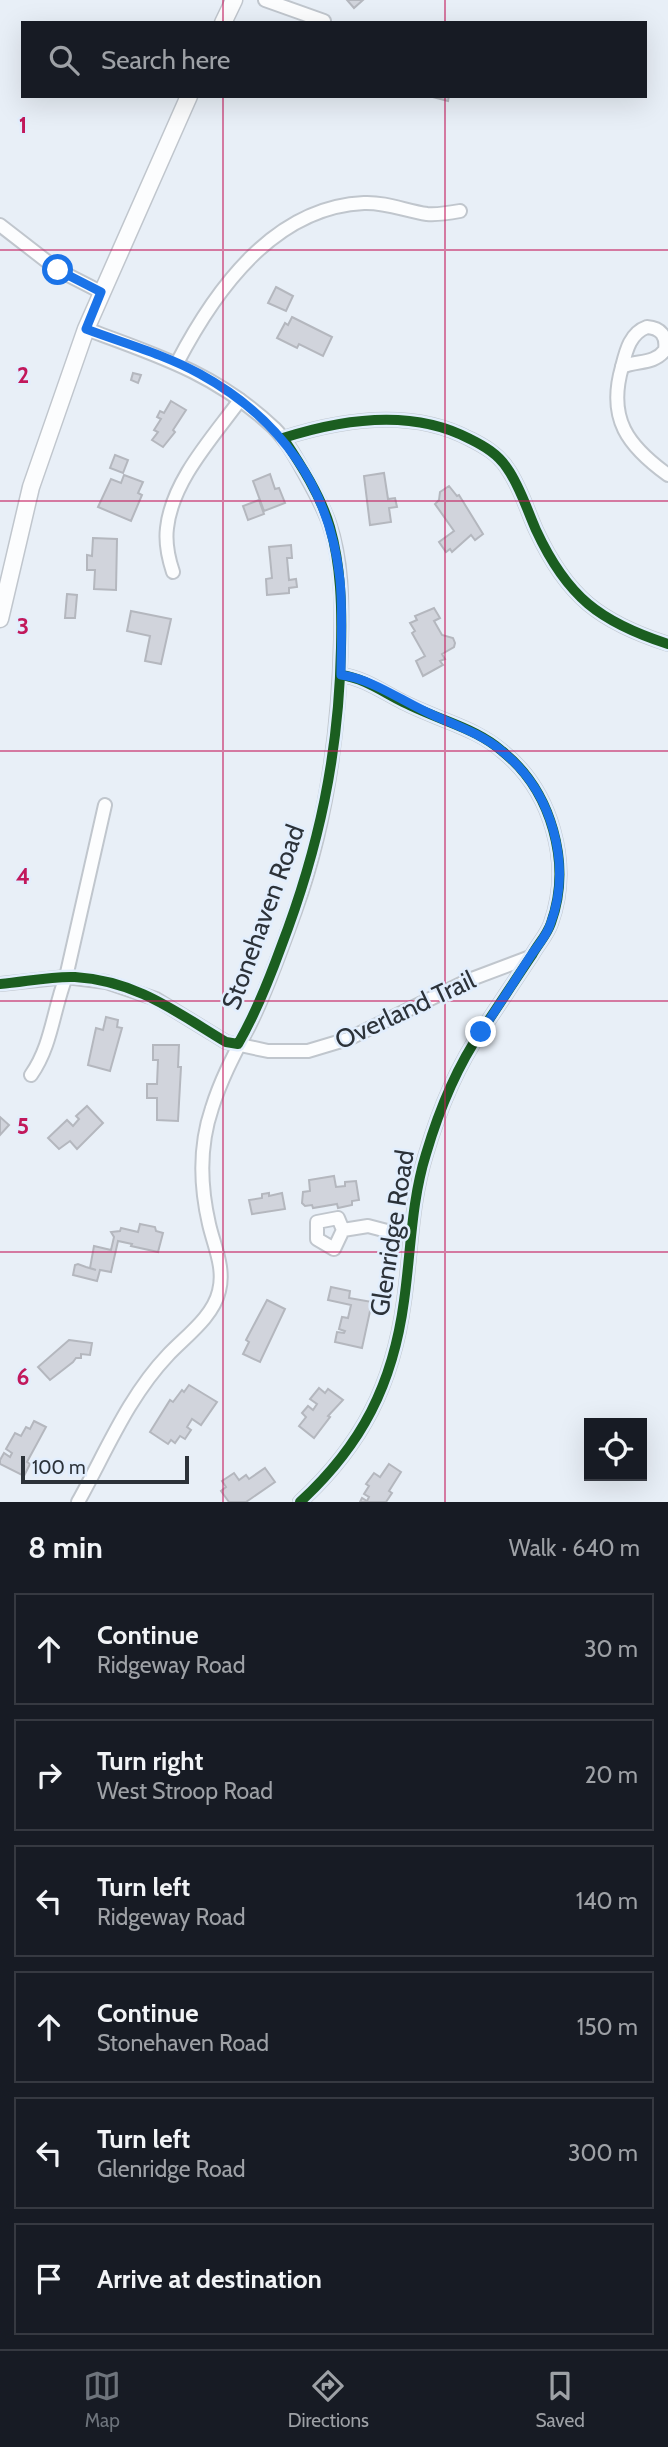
<!DOCTYPE html>
<html lang="en">
<head>
<meta charset="utf-8">
<style>
  body { margin:0; font-family:Cabin,sans-serif; background:#20242c; color:#f1f3f6 }
  .controls { position:absolute; right:21px; bottom:21px; display:grid; overflow:hidden; border-radius:0px; box-shadow:0 7px 28px #0002 }
  .controls button { width:63px; height:63px; display:grid; place-items:center; padding:0; border:0; border-bottom:2px solid #363941; background:#171b24; color:#f1f3f6; font:35px sans-serif }
  .scale { position:absolute; left:21px; bottom:18px; width:168px; box-sizing:border-box; padding-left:7px; border:4px solid #2c3239; border-top:0; font-size:19px; line-height:24px; white-space:nowrap; color:#2c3239; -webkit-text-stroke:5px #e2eefd; paint-order:stroke }
  .stop { position:absolute; width:21px; height:21px; margin:-16px; border:5px solid #1a73e8; border-radius:50%; background:#fff }
  .stop.end { background:#1a73e8; border-color:#fff; box-shadow:0 2px 7px #0008 }
  .list { margin:0; padding:0; list-style:none }
  h2 { display:flex; justify-content:space-between; align-items:center; height:91px; margin:0; padding:0 28px; font-size:30px }
  h2 small { font-size:23px; font-weight:400; color:#9ea1a6 }
  .list li { display:grid; grid-template-columns:46px 1fr auto; gap:21px; align-items:center; box-sizing:border-box; height:112px; margin:0 14px 14px; padding:0 14px; border:2px solid #363941; border-radius:0px }
  .list b { display:block; font-size:26px; white-space:nowrap }
  .list p { margin:0; font-size:23px; white-space:nowrap; color:#9ea1a6 }
  .list em { font-size:23px; font-style:normal; color:#9ea1a6 }
  .icon { flex:none; width:38px; height:38px; fill:none; stroke:currentColor; stroke-width:2; stroke-linecap:round; stroke-linejoin:round }
  .map { position:relative; flex:none; width:668px; height:1502px; overflow:hidden }
  .search { position:absolute; background:#171b24; box-shadow:0 7px 28px #0002; left:21px; right:21px; top:21px; height:77px; display:flex; align-items:center; gap:18px; box-sizing:border-box; padding:0 24px; border-radius:0px; color:#9ea1a6; font-size:26px }
  .sheet { height:847px; background:#171b24 }
  nav { display:flex; justify-content:space-around; align-items:center; box-sizing:border-box; height:98px; border-top:2px solid #363941; background:#171b24; font-size:19px; color:#9ea1a6 }
  nav a { display:grid; justify-items:center; gap:4px }
  nav .on { color:#6e747c }
  .map>svg:first-child { display:block }
</style>
</head>
<body>
<div class="map">
<svg width="668" height="1502" viewBox="0 0 668 1502">
  <rect width="100%" height="100%" fill="#e8eff7"/>
  <g fill="#d1d4dc" stroke="#b4b7be" stroke-width="2">
    <polygon points="347,0 363,0 354,8"/>
    <polygon points="429,96 449,96 448,101"/>
    <polygon points="276,287 293,296 286,311 268,303"/>
    <polygon points="292,317 332,337 323,356 299,344 297,348 277,338 285,323 288,325"/>
    <polygon points="133,373 141,375 138,383 131,380"/>
    <polygon points="171,401 186,410 173,430 175,432 163,447 152,440 158,432 154,430 161,419 157,417 160,411 164,413"/>
    <polygon points="115,455 128,460 123,473 110,468"/>
    <polygon points="384,473 388,499 395,498 397,507 389,508 391,522 370,525 364,476"/>
    <polygon points="270,474 275,489 279,488 285,503 264,511 253,481"/>
    <polygon points="124,475 143,482 138,493 142,495 131,521 98,507 111,479 121,483"/>
    <polygon points="449,486 457,496 459,495 483,534 475,540 471,535 452,552 450,549 446,552 439,542 454,531 435,504 439,500 440,492"/>
    <polygon points="259,500 264,514 248,520 243,506"/>
    <polygon points="93,538 117,539 116,590 94,589 95,570 87,570 87,555 92,556"/>
    <polygon points="291,545 292,558 287,558 289,580 296,579 297,587 289,588 289,593 267,595 266,579 272,578 269,547"/>
    <polygon points="67,594 77,595 75,618 65,618"/>
    <polygon points="434,608 440,618 434,621 442,635 453,638 455,643 454,647 442,654 445,659 440,661 443,665 423,676 416,661 425,656 412,633 415,631 410,623 417,620 415,616"/>
    <polygon points="131,611 171,619 161,664 145,661 150,636 127,631"/>
    <polygon points="106,1017 118,1020 117,1027 122,1028 110,1071 88,1065 96,1028 103,1030"/>
    <polygon points="153,1045 179,1045 178,1067 181,1067 178,1121 157,1120 157,1098 147,1098 147,1084 157,1084 158,1060 153,1060"/>
    <polygon points="87,1106 103,1123 77,1149 70,1141 59,1149 48,1138 67,1120 73,1126 79,1119 76,1116"/>
    <polygon points="0,1117 9,1125 0,1135"/>
    <polygon points="334,1176 336,1187 345,1186 345,1182 356,1181 359,1200 352,1201 352,1205 338,1208 337,1204 313,1208 312,1205 305,1206 302,1203 303,1192 310,1191 309,1180"/>
    <polygon points="269,1193 269,1196 282,1193 285,1209 252,1214 249,1200 262,1198 262,1194"/>
    <polygon points="140,1224 155,1227 156,1231 163,1233 158,1252 131,1246 132,1244 118,1241 111,1272 100,1270 97,1281 73,1275 75,1265 78,1264 86,1267 96,1270 90,1268 94,1246 111,1250 114,1237 111,1232 120,1231 121,1228 138,1232"/>
    <polygon points="331,1287 350,1291 349,1298 372,1302 362,1348 335,1342 337,1332 344,1333 345,1331 339,1329 342,1317 348,1318 351,1305 328,1300"/>
    <polygon points="267,1300 285,1309 260,1362 243,1354 249,1342 246,1340"/>
    <polygon points="69,1340 92,1343 90,1355 81,1354 81,1358 76,1358 73,1362 50,1380 38,1367"/>
    <polygon points="189,1385 217,1402 201,1425 192,1419 187,1427 191,1430 185,1439 180,1436 175,1443 171,1440 168,1444 150,1432 170,1400 173,1402 182,1390 184,1392"/>
    <polygon points="319,1388 325,1393 328,1389 343,1400 328,1416 330,1417 314,1438 299,1426 306,1417 302,1413 308,1406 313,1410 317,1404 310,1399"/>
    <polygon points="34,1421 46,1427 27,1462 30,1464 24,1476 0,1464 0,1460 4,1453 10,1457 12,1453 6,1449 15,1433 21,1436 26,1427 30,1429"/>
    <polygon points="389,1464 401,1472 389,1491 392,1493 386,1502 360,1502 362,1498 367,1501 369,1497 364,1494 369,1486 366,1484 374,1473 380,1477"/>
    <polygon points="265,1468 275,1482 246,1502 229,1502 221,1491 226,1487 222,1481 234,1473 239,1480 246,1475 249,1479"/>
  </g>
  <g fill="none" stroke-linecap="round" stroke-linejoin="round">
    <defs>
      <g id="minor">
        <polyline points="265,0 324,21"/>
        <polyline points="0,225 58,270 101,292"/>
        <path d="M 647,327 C 661,328 667,336 665,350 C 654,365 636,360 622,367 C 626,351 630,333 647,327 Z"/>
        <path d="M 177,363 C 215,290 274,207 364,203 C 386,202 406,211 427,214 C 438,215 449,213 460,211"/>
        <path d="M 622,367 C 607,419 628,446 668,475"/>
        <path d="M 283,438 C 342,419 412,408 470,439 C 484,446 498,454 507,468 C 520,486 527,510 536,530 C 567,597 600,622 668,644"/>
        <path d="M 173,572 C 168,557 165,544 167,528 C 172,481 213,437 240,400"/>
        <polyline points="0,984 66,977 106,982 156,999 226,1042 268,1051 308,1051 348,1039 469,980 530,957"/>
        <path d="M 31,1075 C 52,1045 53,1010 66,977 L 105,805"/>
        <polyline points="343,1230 334,1249 317,1239 317,1222 338,1218 343,1230 368,1226 410,1237"/>
        <path d="M 78,1502 C 106,1452 128,1397 168,1355 C 186,1336 213,1317 219,1291 C 225,1268 214,1246 209,1224 C 200,1185 199,1146 212,1108 C 221,1079 235,1053 249,1026 C 267,990 281,949 295,911 C 327,823 339,732 341,639 C 342,601 342,560 329,523 C 323,506 314,490 305,474 C 296,458 287,441 274,428 C 217,374 157,355 86,329"/>
        <path d="M 300,1502 C 362,1445 393,1384 404,1301 C 411,1252 411,1202 426,1154 C 439,1110 456,1068 482,1030 C 499,1005 515,980 532,955 C 538,944 547,935 551,923 C 572,864 552,791 502,751 C 486,737 467,729 447,721 C 432,715 417,709 403,702 C 383,692 364,678 341,675"/>
      </g>
      <g id="major">
        <polyline points="223,23 234,0"/>
        <polyline points="0,619 31,487 86,329 189,96"/>
      </g>
    </defs>
    <use href="#minor" stroke="#c0c6cd" stroke-width="16"/>
    <use href="#major" stroke="#c0c6cd" stroke-width="19"/>
    <use href="#minor" stroke="#fcfdfe" stroke-width="12"/>
    <use href="#major" stroke="#fcfdfe" stroke-width="16"/>
    <defs>
      <g id="cycleway">
        <path d="M 0,984 C 25,982 50,976 75,977 C 137,981 176,1012 226,1042 L 238,1044 C 256,1013 269,980 281,947 C 319,848 339,754 341,648 C 342,607 341,566 330,527 C 321,496 301,465 283,438 C 342,419 412,408 470,439 C 484,446 498,454 507,468 C 520,486 527,510 536,530 C 567,597 600,622 668,644"/>
        <path d="M 300,1502 C 362,1445 393,1384 404,1301 C 411,1252 411,1202 426,1154 C 439,1110 456,1068 482,1030 C 499,1005 515,980 532,955 C 538,944 547,935 551,923 C 572,864 552,791 502,751 C 486,737 467,729 447,721 C 432,715 417,709 403,702 C 383,692 364,678 341,675"/>
      </g>
    </defs>
    <use href="#cycleway" stroke="#e2eefd" stroke-width="15"/>
    <use href="#cycleway" stroke="#1b5e20" stroke-width="10"/>
  </g>
  <g fill="none" stroke-linecap="round" stroke-linejoin="round">
    <path stroke="#1a73e8" stroke-width="9" d="M 58,270 L 101,292 L 86,329 C 123,343 164,354 200,374 C 280,418 330,487 340,580 C 343,611 341,644 341,675 C 373,679 403,702 433,715 C 457,726 482,734 503,752 C 552,792 573,865 550,925 C 546,937 537,946 530,957 C 514,982 498,1007 481,1032"/>
  </g>
  <path fill="none" stroke="#c2185b" stroke-width="2" stroke-opacity="0.55" d="M 223,0 L 223,23M 445,0 L 445,23M 223,96 L 223,1502M 445,96 L 445,1502M 0,250 L 668,250M 0,501 L 668,501M 0,751 L 668,751M 0,1001 L 668,1001M 0,1252 L 668,1252"/>
  <g text-anchor="middle" stroke-width="5" stroke-linejoin="round" paint-order="stroke">
    <g font-size="26" fill="#2c3239" stroke="#e2eefd">
      <text transform="translate(263 917) rotate(-70)" y="9">Stonehaven Road</text>
      <text transform="translate(405 1010) rotate(-25)" y="9">Overland Trail</text>
      <text transform="translate(392 1233) rotate(-81)" y="9">Glenridge Road</text>
    </g>
  </g>
  <g font-size="23" text-anchor="middle" font-weight="bold" fill="#c2185b" stroke="#e2eefd" stroke-width="5" stroke-linejoin="round" paint-order="stroke">
    <text x="23" y="133">1</text>
    <text x="23" y="383">2</text>
    <text x="23" y="634">3</text>
    <text x="23" y="884">4</text>
    <text x="23" y="1134">5</text>
    <text x="23" y="1385">6</text>
  </g>
</svg>
<div class="controls">
<button><svg class="icon" aria-label="locate" viewBox="0 0 24 24"><circle cx="12" cy="12" r="6"/><path d="M12 2v4M12 18v4M2 12h4M18 12h4"/></svg></button>
</div>
<div class="scale">100 m</div>
<div class="stop" style="left:58px;top:270px"></div>
<div class="stop end" style="left:481px;top:1032px"></div>
<div class="search"><svg class="icon" aria-label="search" viewBox="0 0 24 24"><circle cx="10" cy="10" r="6"/><path d="M15 15l6 6"/></svg>Search here</div>
</div>
<section class="sheet">
<h2>8 min<small>Walk · 640 m</small></h2>
<ul class="list">
<li><svg class="icon" aria-label="ahead" viewBox="0 0 24 24"><path d="M12 20V5M6 11l6-6 6 6"/></svg><div><b>Continue</b><p>Ridgeway Road</p></div><em>30 m</em></li>
<li><svg class="icon" aria-label="right" viewBox="0 0 24 24"><path d="M7 20v-9h11M14 6l5 5-5 5"/></svg><div><b>Turn right</b><p>West Stroop Road</p></div><em>20 m</em></li>
<li><svg class="icon" aria-label="left" viewBox="0 0 24 24"><path d="M17 20v-9H6M10 6l-5 5 5 5"/></svg><div><b>Turn left</b><p>Ridgeway Road</p></div><em>140 m</em></li>
<li><svg class="icon" aria-label="ahead" viewBox="0 0 24 24"><path d="M12 20V5M6 11l6-6 6 6"/></svg><div><b>Continue</b><p>Stonehaven Road</p></div><em>150 m</em></li>
<li><svg class="icon" aria-label="left" viewBox="0 0 24 24"><path d="M17 20v-9H6M10 6l-5 5 5 5"/></svg><div><b>Turn left</b><p>Glenridge Road</p></div><em>300 m</em></li>
<li><svg class="icon" aria-label="arrive" viewBox="0 0 24 24"><path d="M6 21V4h12l-3 4 3 4H6"/></svg><div><b>Arrive at destination</b></div></li>
</ul>
</section>
<nav>
<a class="on"><svg class="icon" aria-label="map" viewBox="0 0 24 24"><path d="M3 6l6-2 6 2 6-2v14l-6 2-6-2-6 2zM9 4v14M15 6v14"/></svg>Map</a>
<a><svg class="icon" aria-label="directions" viewBox="0 0 24 24"><path d="M12 3l9 9-9 9-9-9zM9 14v-3h6M13 9l2 2-2 2"/></svg>Directions</a>
<a><svg class="icon" aria-label="saved" viewBox="0 0 24 24"><path d="M7 4h10v16l-5-4-5 4z"/></svg>Saved</a>
</nav>
</body>
</html>
